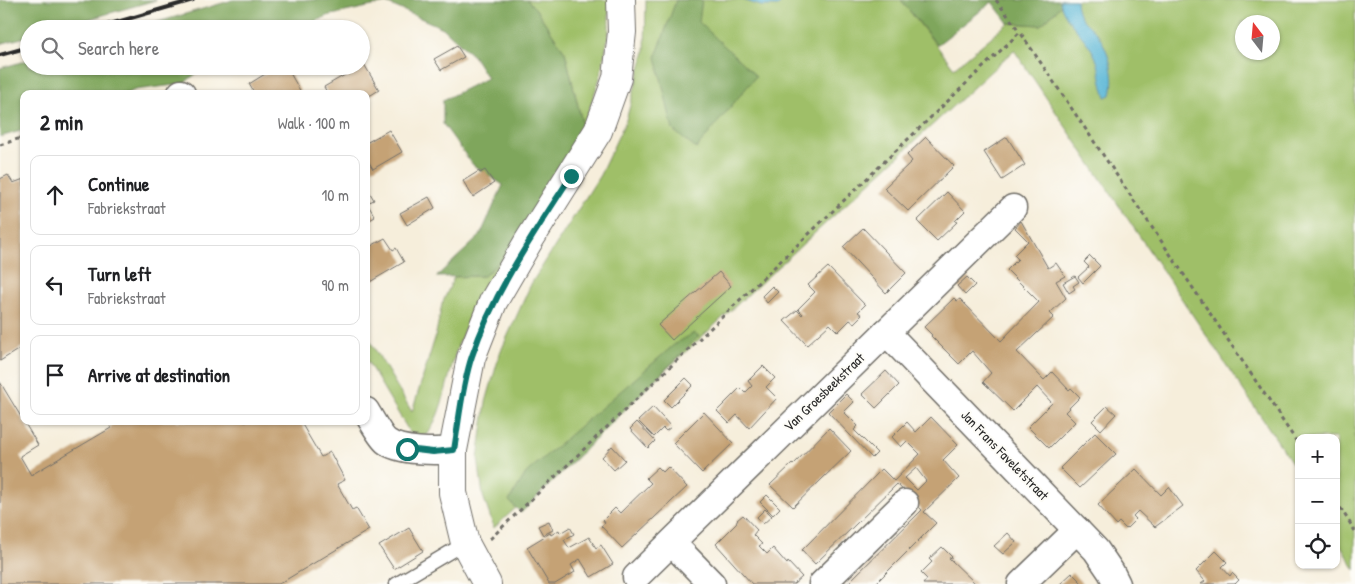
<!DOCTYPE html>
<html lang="en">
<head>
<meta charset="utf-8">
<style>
  body { margin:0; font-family:"Patrick Hand",sans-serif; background:#f2f2f2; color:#202124 }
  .controls { position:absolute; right:15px; bottom:15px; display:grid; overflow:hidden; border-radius:10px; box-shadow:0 1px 4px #0004 }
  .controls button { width:45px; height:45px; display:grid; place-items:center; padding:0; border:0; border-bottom:1px solid #e0e0e0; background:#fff; color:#202124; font:25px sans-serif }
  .compass { position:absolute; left:1235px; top:15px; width:45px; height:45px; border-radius:50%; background:#fff; box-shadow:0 1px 4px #0004; rotate:344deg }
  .stop { position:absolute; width:15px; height:15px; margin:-11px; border:4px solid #0f766e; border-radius:50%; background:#fff }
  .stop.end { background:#0f766e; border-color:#fff; box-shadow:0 1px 5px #0008 }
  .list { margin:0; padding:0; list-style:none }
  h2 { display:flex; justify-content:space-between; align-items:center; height:65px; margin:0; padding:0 20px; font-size:21px }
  h2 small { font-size:16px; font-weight:400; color:#757577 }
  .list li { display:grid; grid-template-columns:32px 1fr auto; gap:15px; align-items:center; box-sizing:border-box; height:80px; margin:0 10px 10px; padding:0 10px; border:1px solid #e0e0e0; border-radius:10px }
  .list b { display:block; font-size:19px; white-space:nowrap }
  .list p { margin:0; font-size:16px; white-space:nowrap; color:#757577 }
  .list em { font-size:16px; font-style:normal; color:#757577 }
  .icon { flex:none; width:28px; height:28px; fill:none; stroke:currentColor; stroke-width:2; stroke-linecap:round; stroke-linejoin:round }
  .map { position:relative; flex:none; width:1355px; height:584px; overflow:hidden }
  .search { position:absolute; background:#fff; box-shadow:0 1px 4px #0004; left:20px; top:20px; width:350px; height:55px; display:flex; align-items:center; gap:12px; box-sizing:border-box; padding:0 18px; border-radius:28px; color:#757577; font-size:19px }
  .panel { position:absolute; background:#fff; box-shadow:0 1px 4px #0004; left:20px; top:90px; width:350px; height:335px; border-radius:10px }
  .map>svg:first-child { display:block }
</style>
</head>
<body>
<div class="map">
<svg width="1355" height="584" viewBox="0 0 1355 584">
  <rect width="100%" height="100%" fill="#fdfcf7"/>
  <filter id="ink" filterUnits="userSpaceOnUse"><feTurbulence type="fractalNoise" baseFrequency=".02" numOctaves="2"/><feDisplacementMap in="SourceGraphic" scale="10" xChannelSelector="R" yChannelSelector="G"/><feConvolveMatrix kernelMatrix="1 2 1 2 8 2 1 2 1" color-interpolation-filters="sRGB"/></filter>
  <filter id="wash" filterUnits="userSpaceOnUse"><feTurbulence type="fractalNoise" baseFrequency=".0096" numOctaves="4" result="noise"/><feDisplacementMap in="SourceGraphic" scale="20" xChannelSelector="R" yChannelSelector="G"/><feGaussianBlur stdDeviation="1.12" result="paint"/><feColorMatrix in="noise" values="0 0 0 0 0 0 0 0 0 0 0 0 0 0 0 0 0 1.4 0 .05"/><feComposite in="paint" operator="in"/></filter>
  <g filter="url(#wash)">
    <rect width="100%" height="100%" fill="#f6eedb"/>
    <g fill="#9fbf68" stroke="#65754a" fill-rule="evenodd">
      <polygon points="527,0 609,0 609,33 600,78 583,127 565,52 535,8"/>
      <path d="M 646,0 L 901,0 L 954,68 L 1008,23 L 1041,25 L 1067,0 L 1355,0 L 1355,570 L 1336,537 L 1336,438 L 1299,438 L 1299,473 L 1014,50 L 494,528 L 483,496 L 478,458 L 486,402 L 500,353 L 531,284 L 600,175 L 626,120 L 645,51 ZM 1242,22 L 1272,22 L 1272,52 L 1242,52 Z"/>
      <path d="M 513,249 C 492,277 470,310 459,343 C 448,372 445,408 428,434 L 413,438 L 366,359 L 366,334 L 412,412 L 435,338 L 442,304 L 454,277 L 484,276 Z"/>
    </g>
    <g fill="#7fa65c" stroke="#556844">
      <polygon points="0,0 156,0 54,29 29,29 29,36 0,44"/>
      <polygon points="233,0 527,0 535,8 565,52 583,127 576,146 513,249 484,276 436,277 480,236 503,185 473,165 443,124 443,100 487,78 474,57 443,28 386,3 327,16 299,29 134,29"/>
      <polygon points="676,0 702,0 699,22 756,76 696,149 673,130 656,57"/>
      <polygon points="901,0 1067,0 1041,25 1008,23 992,2 937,45"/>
      <polygon points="29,60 29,66 212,66 197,73 183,84 135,90 126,94 24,94 24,130 0,137 0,68"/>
      <polygon points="694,333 699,336 521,513 509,501 526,473 675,344"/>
    </g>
    <g fill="#57b5d5" stroke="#417080">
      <polygon points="743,0 784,0 778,6 761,6"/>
      <path d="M 1060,0 L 1076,0 C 1077,20 1087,22 1098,35 C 1109,50 1116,77 1111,95 L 1106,97 C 1100,82 1101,66 1093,52 C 1085,36 1061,18 1060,0 Z"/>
    </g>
    <g id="blocks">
      <g fill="#c5a274" fill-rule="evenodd">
        <polygon points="328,23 331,29 318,29"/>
        <polygon points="457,46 464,57 441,70 434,59"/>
        <polygon points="364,64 379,90 366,98 366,94 328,94 324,87"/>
        <polygon points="278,66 286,66 302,94 255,94 249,84"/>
        <polygon points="389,130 402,152 373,169 366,157 366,143"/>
        <polygon points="926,137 954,166 908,211 884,188 912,161 907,155"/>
        <polygon points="1007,137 1025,165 1002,180 984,152"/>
        <polygon points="485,170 494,183 473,197 463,181 479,171 480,173"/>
        <polygon points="8,175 13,183 24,179 24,346 0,361 0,179"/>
        <polygon points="366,186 374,200 367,203 375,217 366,222"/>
        <polygon points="947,192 965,211 955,221 957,222 937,241 917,221"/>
        <polygon points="429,197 435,208 407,225 400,213"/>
        <polygon points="1021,221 1048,268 1056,263 1065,276 1056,281 1066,298 1050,313 1054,317 1017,352 1044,380 1052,372 1069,390 1071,388 1080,397 1065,412 1075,422 1049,448 1028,427 1052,403 1037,387 1013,411 983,382 991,373 972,351 959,364 931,336 932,335 924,327 954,298 957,301 960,299 1001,341 1039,302 1007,270 1018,259 1014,255 1028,241 1015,228"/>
        <polygon points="863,228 906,273 886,293 843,247"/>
        <polygon points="385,238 393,250 396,248 404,262 368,283 366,281 366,249"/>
        <polygon points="1090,256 1100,266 1083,283 1078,277 1089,267 1084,262"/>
        <polygon points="828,267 865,305 858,312 862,315 854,323 850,320 838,332 830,324 807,345 784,321 797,310 802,315 803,314 798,309 815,292 808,285"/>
        <polygon points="719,272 731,286 672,340 658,325"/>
        <polygon points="1075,276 1079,282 1073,286 1075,289 1069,293 1063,283"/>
        <polygon points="967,277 975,285 965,295 957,286"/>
        <polygon points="772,286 778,292 767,303 762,296"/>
        <polygon points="763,366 775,378 766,387 777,398 749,428 737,415 729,423 717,411 740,388 745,393 752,386 748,381"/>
        <polygon points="886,371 899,385 876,408 862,394"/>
        <polygon points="686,378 693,385 671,407 664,400"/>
        <polygon points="0,382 38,445 20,456 31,475 111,428 110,426 118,421 300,421 321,457 330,452 345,480 337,484 352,510 356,508 369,530 279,584 0,584"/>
        <polygon points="846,394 854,402 844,412 858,426 854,430 877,453 872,458 828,412"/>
        <polygon points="1107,406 1116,414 1101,430 1092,421"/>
        <polygon points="653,407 671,427 666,431 663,428 654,437 638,421"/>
        <polygon points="704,412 733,443 702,473 673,443"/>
        <path d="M 931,417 L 958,445 L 943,460 L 959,478 L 924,512 L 936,523 L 875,584 L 836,584 L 841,578 L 847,584 L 922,510 L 916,504 L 897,484 L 815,564 L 802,550 L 882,469 L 894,481 L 920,454 L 907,441 L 901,447 L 892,437 L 907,422 L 916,432 ZM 916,468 L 926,481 L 917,490 L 905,478 Z"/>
        <polygon points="637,422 655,441 648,448 630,429"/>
        <polygon points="829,428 851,451 793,507 770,485 792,464 793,465"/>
        <polygon points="1095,433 1116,454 1080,488 1060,468"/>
        <polygon points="612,446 625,460 614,470 602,457"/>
        <polygon points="658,467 663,472 668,467 687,487 622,548 601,526 605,523 603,520 615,508 620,513 651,483 646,478"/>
        <polygon points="1136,469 1161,495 1169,487 1183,506 1155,527 1138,511 1133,516 1136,519 1126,529 1119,522 1116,525 1098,505"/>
        <polygon points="767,495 780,508 773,515 760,502"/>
        <polygon points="765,509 772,516 763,524 757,517"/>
        <polygon points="743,515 757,530 753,535 762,544 759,546 767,554 773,548 787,564 788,562 802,577 794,584 752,584 716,544 736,524 737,520"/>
        <polygon points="549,521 553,530 543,535 538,526"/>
        <polygon points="570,527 574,534 564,540 569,548 589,537 596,548 601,545 613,564 591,577 580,559 571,565 575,572 555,584 549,584 527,547 550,533 551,535 559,530 560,533"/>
        <polygon points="409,528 423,551 394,569 379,546"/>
        <polygon points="1008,533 1016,542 1003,554 994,546"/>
        <polygon points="942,547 952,557 949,558 976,584 923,584 927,579 921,573 932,562 929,559"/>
        <polygon points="1216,551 1227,562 1222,567 1230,576 1232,573 1239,580 1235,584 1201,584 1205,581 1196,571"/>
        <polygon points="1072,573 1083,584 1060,584"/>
      </g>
    </g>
  </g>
  <g filter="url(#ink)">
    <use href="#blocks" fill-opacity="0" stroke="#726f69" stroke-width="1"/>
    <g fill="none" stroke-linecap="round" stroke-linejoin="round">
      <defs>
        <polyline id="service" points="396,584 465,543"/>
        <g id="minor">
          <polyline points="181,93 182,94"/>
          <polyline points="886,332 1096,550 1111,572 1117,584"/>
          <path d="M 366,411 C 371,419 380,436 386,441 C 399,452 437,452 453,450"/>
          <polyline points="672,543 712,584"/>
          <polyline points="636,577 1013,208"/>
          <polyline points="822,584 905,503"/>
          <polyline points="1021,584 1077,530"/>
        </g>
        <polyline id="secondary" points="487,584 465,543 453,493 453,450 471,358 493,302 528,242 598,131 617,78 622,32 621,0"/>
      </defs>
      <use href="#service" stroke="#726f69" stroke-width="15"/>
      <use href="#minor" stroke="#726f69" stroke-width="29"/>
      <use href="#secondary" stroke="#726f69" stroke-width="30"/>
      <g stroke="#726f69" stroke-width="3" stroke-dasharray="4 4" stroke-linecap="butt">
        <polyline points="996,0 1020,32"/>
        <polyline points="0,145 24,137"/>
        <polyline points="1336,501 1355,531"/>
        <polyline points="490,539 1020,32 1299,445"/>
      </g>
      <use href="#service" stroke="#fff" stroke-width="12"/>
      <use href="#minor" stroke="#fff" stroke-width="26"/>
      <use href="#secondary" stroke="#fff" stroke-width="28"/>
      <g stroke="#2b2b2b" stroke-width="4">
        <polyline points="93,29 193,0"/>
        <polyline points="0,55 29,47"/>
      </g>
    </g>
  </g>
  <g fill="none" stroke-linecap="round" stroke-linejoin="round" filter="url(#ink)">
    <path stroke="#0f766e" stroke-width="6" d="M 407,449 L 433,452 L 454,450 C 459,421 462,385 472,356 C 494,291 534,234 571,176"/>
  </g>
  <g text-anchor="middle" stroke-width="4" stroke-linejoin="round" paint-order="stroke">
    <g font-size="14" fill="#2b2b2b" stroke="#fdfcf7">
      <text transform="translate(824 392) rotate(-44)" y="5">Van Groesbeekstraat</text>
      <text transform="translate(1005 455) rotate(46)" y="5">Jan Frans Faveletstraat</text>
    </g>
  </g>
</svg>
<div class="controls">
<button>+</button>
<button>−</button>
<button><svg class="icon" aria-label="locate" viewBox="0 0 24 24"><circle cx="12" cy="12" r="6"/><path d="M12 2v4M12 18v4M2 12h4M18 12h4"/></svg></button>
</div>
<svg class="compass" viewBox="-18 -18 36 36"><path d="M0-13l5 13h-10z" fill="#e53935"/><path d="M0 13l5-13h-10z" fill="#757577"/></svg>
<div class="stop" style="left:407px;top:449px"></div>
<div class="stop end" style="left:571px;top:176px"></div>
<div class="search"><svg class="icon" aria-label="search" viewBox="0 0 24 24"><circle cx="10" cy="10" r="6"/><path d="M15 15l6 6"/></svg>Search here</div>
<section class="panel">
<h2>2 min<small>Walk · 100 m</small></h2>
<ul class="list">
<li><svg class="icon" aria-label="ahead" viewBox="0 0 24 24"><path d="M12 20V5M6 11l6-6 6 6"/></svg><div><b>Continue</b><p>Fabriekstraat</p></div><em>10 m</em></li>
<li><svg class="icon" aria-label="left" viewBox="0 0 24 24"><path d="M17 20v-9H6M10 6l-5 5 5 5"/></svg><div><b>Turn left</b><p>Fabriekstraat</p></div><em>90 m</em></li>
<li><svg class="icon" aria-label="arrive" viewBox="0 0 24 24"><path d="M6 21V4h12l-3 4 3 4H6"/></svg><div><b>Arrive at destination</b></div></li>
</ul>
</section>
</div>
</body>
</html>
